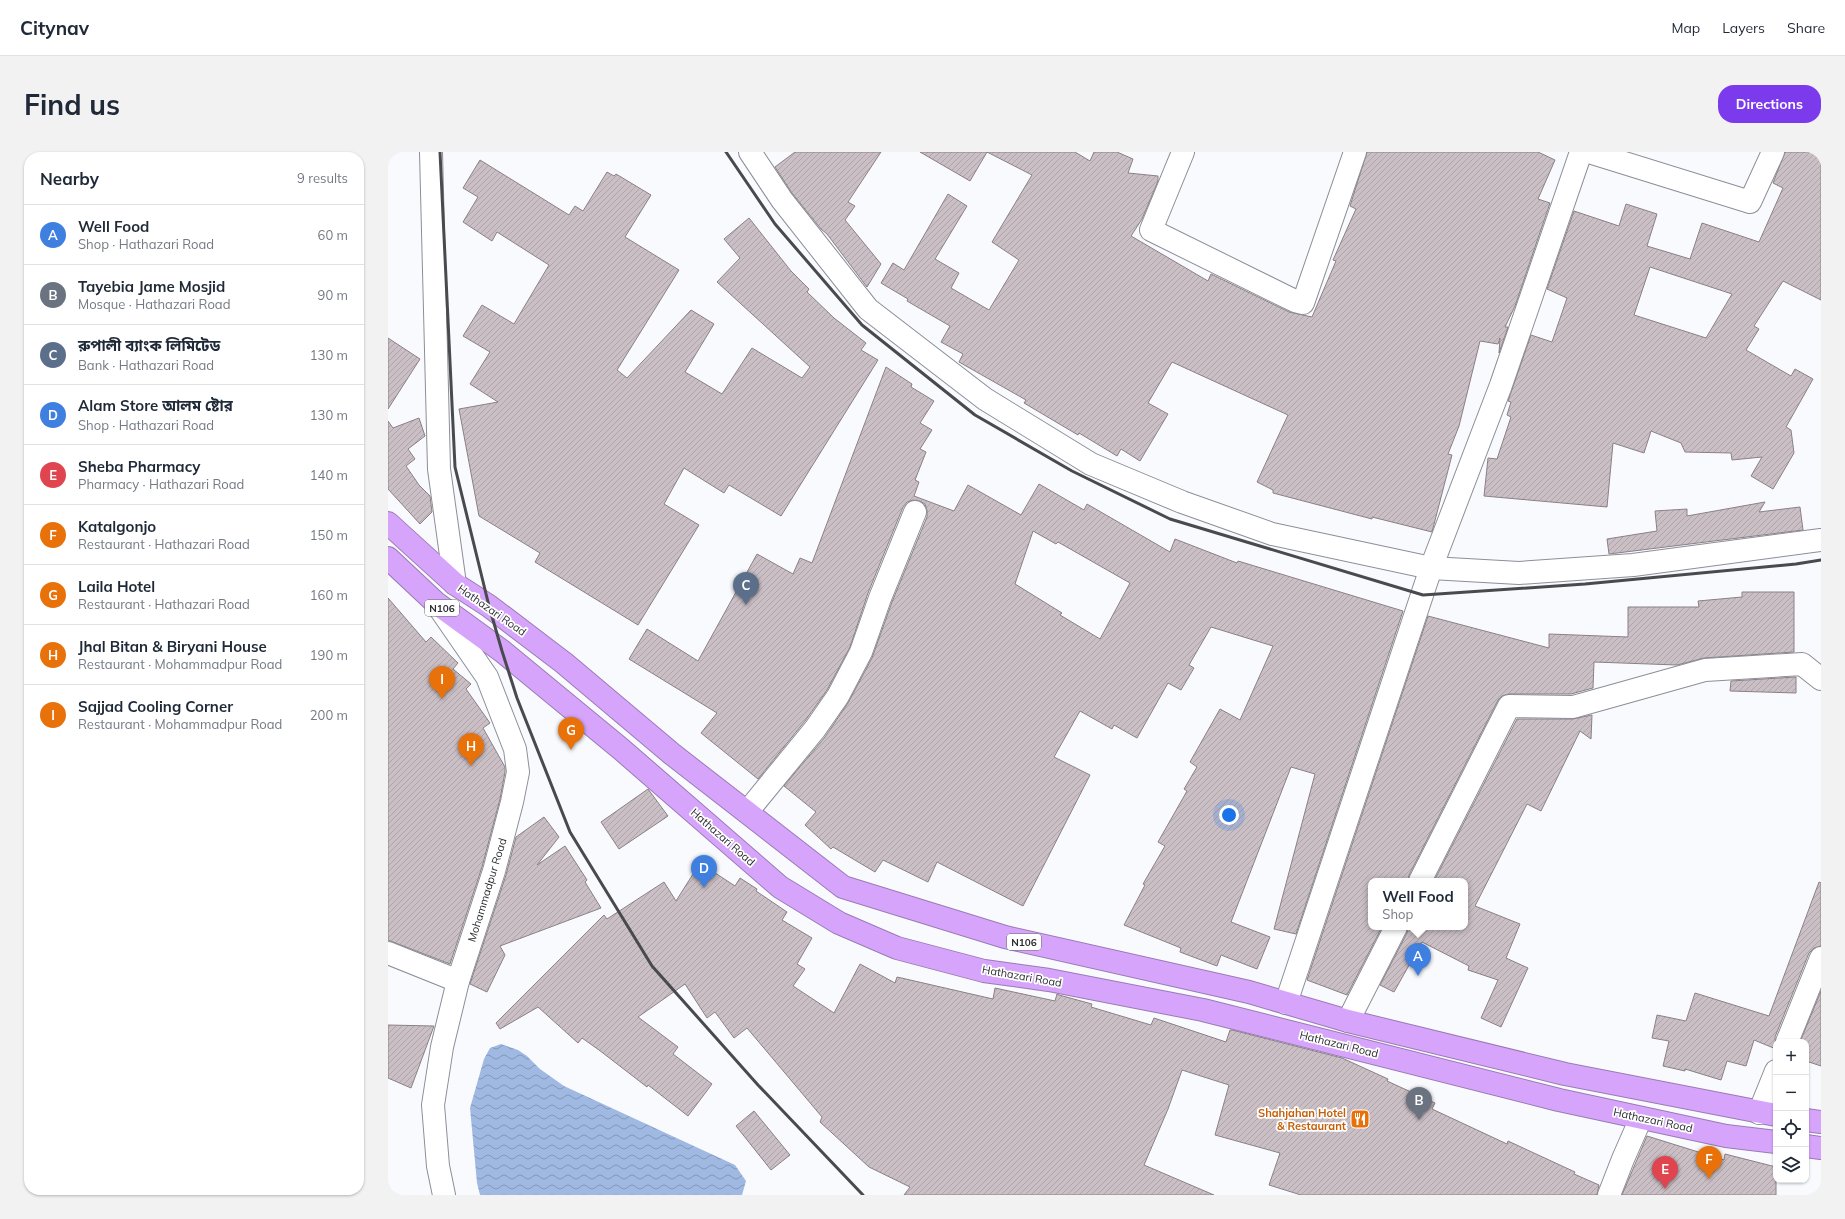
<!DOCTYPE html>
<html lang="en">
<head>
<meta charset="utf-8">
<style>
  body { margin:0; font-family:Mulish,"Noto Sans Bengali",sans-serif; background:#f2f2f3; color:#1f2937 }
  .controls { position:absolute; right:12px; bottom:12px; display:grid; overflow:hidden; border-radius:8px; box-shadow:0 1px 3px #0004 }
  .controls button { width:36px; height:36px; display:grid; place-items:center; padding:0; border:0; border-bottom:1px solid #e0e1e3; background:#fff; color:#1f2937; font:20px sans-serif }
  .you { position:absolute; left:841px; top:663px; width:14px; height:14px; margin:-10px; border:3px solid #fff; border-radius:50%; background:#1a73e8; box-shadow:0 0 0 6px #1a73e833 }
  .badge { display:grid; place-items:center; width:26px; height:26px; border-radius:50%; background:#7c3aed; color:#fff; font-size:13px; font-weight:700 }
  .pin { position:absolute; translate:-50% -33px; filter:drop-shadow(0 1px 2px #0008) }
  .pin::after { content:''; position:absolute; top:21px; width:14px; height:12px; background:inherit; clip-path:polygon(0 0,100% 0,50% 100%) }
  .popup { position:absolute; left:980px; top:726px; width:100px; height:52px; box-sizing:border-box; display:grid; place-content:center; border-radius:8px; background:#fff; filter:drop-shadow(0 1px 3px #0005); font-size:13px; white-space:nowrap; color:#747a83 }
  .popup b { font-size:15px; color:#1f2937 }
  .popup::after { content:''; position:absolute; left:50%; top:100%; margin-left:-8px; border:8px solid transparent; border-top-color:#fff }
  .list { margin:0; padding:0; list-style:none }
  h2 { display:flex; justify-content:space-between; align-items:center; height:52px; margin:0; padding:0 16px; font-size:17px }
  h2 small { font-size:13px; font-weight:400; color:#747a83 }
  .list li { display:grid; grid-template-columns:26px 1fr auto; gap:12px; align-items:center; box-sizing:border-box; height:60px; padding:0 16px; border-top:1px solid #e0e1e3 }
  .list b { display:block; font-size:15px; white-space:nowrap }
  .list p { margin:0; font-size:13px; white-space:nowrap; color:#747a83 }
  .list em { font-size:13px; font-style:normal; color:#747a83 }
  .icon { flex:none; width:22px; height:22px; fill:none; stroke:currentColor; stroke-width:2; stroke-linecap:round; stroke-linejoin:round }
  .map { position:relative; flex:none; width:1433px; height:1043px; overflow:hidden; border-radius:16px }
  header { display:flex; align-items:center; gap:24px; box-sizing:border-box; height:56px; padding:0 20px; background:#fff; border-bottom:1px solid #e0e1e3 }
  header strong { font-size:19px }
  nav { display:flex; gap:22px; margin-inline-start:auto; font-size:14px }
  .intro { display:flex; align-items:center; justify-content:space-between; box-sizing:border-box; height:96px; padding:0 24px }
  h1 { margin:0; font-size:28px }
  .button { padding:10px 18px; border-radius:16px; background:#7c3aed; color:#fff; font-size:14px; font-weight:700 }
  main { display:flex; gap:24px; padding:0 24px }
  aside { flex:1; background:#fff; border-radius:16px; box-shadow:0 1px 3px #0004 }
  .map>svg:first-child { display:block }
</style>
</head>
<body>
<header>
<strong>Citynav</strong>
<nav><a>Map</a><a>Layers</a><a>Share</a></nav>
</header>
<div class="intro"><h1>Find us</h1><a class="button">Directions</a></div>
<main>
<aside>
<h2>Nearby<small>9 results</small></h2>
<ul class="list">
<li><span class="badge" style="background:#3f7fe0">A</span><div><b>Well Food</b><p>Shop · Hathazari Road</p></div><em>60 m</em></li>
<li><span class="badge" style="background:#6b7280">B</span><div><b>Tayebia Jame Mosjid</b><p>Mosque · Hathazari Road</p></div><em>90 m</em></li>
<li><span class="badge" style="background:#5c6f8a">C</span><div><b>রুপালী ব্যাংক লিমিটেড</b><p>Bank · Hathazari Road</p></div><em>130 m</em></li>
<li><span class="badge" style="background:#3f7fe0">D</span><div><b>Alam Store আলম ষ্টোর</b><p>Shop · Hathazari Road</p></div><em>130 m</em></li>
<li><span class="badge" style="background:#e0444e">E</span><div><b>Sheba Pharmacy</b><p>Pharmacy · Hathazari Road</p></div><em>140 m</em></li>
<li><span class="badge" style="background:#e8710a">F</span><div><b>Katalgonjo</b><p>Restaurant · Hathazari Road</p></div><em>150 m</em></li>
<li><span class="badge" style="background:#e8710a">G</span><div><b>Laila Hotel</b><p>Restaurant · Hathazari Road</p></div><em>160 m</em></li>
<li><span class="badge" style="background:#e8710a">H</span><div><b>Jhal Bitan &amp; Biryani House</b><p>Restaurant · Mohammadpur Road</p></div><em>190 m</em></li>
<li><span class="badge" style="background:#e8710a">I</span><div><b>Sajjad Cooling Corner</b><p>Restaurant · Mohammadpur Road</p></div><em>200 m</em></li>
</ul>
</aside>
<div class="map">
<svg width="1433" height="1043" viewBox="0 0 1433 1043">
  <defs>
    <pattern id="water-waves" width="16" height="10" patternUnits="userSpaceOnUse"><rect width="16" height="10" fill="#a0b9e2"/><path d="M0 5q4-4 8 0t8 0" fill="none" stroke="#8397b8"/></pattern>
    <pattern id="building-hatch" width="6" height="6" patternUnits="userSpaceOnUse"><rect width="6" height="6" fill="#cabfc5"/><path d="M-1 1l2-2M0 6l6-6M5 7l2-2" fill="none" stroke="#aea4aa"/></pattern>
  </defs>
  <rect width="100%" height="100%" fill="#f9fafe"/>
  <polygon fill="url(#water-waves)" points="113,892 130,898 139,904 152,917 176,934 347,1013 358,1029 354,1043 92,1043 89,1031 82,956 96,907 102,896"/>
  <g fill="url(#building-hatch)" stroke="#8a8085" fill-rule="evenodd">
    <polygon points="407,0 493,0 460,50 467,54 457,68 493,112 479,135 439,82 433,77 404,41 387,15"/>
    <polygon points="532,0 687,0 702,9 706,0 729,0 745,7 740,21 770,24 770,29 754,67 743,84 820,129 823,122 901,160 924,165 948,109 945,108 968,57 962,54 979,0 1150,0 1167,8 1150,47 1162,51 1127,154 1117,175 1120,175 1111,201 1112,186 1110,192 1092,189 1071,274 1060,302 1064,303 1044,380 984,365 984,367 885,341 885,338 869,330 900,263 784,210 760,251 780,262 752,309 733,297 729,304 691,281 690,283 636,251 638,248 571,210 575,202 553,190 562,174 519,149 520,147 493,131 505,111 516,118 560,42 579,54 547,107 571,121 563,136 601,158 631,108 604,90 644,23 599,0 582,29"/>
    <path d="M 1397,0 L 1433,0 L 1433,148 L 1395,129 L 1366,174 L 1371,177 L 1358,198 L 1403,224 L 1407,217 L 1425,227 L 1398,275 L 1403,278 L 1406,301 L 1385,337 L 1363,324 L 1374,305 L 1344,308 L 1343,301 L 1297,300 L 1293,291 L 1263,279 L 1256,301 L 1225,291 L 1219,355 L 1096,344 L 1100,306 L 1109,307 L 1123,265 L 1119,263 L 1123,250 L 1120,249 L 1143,183 L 1164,190 L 1179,146 L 1159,137 L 1186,59 L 1231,74 L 1238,52 L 1269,62 L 1259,94 L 1302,107 L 1314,71 L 1371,90 L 1395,36 L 1385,31 ZM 1262,115 L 1344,142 L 1318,186 L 1246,163 Z"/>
    <polygon points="92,8 181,63 187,54 195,59 219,20 226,24 228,22 263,43 237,85 291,118 229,218 239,226 303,158 326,172 297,220 334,242 364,196 414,226 422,215 329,130 352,106 336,87 361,66 403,119 421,137 419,140 446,166 478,191 473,198 490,208 393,364 341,333 336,341 296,316 276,352 311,373 250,473 147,410 152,401 91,364 71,257 110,250 82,232 102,200 75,184 94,153 126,172 161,113 109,80 104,89 75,70 90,45 75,36"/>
    <polygon points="0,186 32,207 0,257"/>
    <path d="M 498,215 L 524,232 L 523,235 L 546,249 L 532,271 L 544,278 L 532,297 L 538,300 L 527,328 L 531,330 L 526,344 L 566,359 L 580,333 L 633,363 L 651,332 L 696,358 L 699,352 L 782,400 L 787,387 L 849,411 L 850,409 L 1015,459 L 908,782 L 886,777 L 927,622 L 903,615 L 843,770 L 882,785 L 869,817 L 833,803 L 829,814 L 792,800 L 793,796 L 736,773 L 757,733 L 755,732 L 777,694 L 770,690 L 799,639 L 796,637 L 809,615 L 802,610 L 832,557 L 852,568 L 885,494 L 823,475 L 801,513 L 806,516 L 793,538 L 780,531 L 749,586 L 726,573 L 724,577 L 692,559 L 666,605 L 702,623 L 635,754 L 549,710 L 540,730 L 495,708 L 487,720 L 445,695 L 443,697 L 417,673 L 428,660 L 396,634 L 437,585 L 460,551 L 484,506 L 504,450 L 539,365 L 539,358 L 537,352 L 532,349 L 525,348 L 519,350 L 515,355 L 480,441 L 462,495 L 439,538 L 417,569 L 370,627 L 313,581 L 329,561 L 241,507 L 259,477 L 310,509 L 369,402 L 405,422 L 412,406 L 424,411 ZM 645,379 L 668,392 L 670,390 L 742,431 L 712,487 L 672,463 L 674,461 L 627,432 Z"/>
    <polygon points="31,266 37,284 20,297 27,307 18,314 31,333 42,344 44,360 32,372 0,337 0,269 5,276"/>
    <polygon points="1377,350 1371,360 1412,355 1415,378 1221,402 1219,387 1269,379 1267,359 1299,357 1299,364"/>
    <polygon points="1354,440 1406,440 1406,500 1316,506 1289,513 1206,510 1205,536 1183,542 1121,542 1114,544 1110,548 1021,723 1020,729 983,729 983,775 994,775 959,843 919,828 1040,464 1161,496 1161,482 1240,485 1240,455 1311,455 1310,449 1354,445"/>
    <polygon points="0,446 38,490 43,485 70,511 65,517 83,532 78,537 102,571 95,576 117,615 117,620 112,647 94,715 62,812 0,788"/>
    <polygon points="1408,525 1408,541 1342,539 1343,529"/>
    <polygon points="1204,563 1203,587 1192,579 1153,659 1139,652 1087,754 1132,772 1118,806 1140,816 1113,875 1093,866 1110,828 1080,818 1081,814 1034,790 1006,840 992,833 1019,781 1020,775 1077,775 1077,729 1046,729 1129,567 1185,567"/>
    <polygon points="260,637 280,664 231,697 213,670"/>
    <polygon points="156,665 171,685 149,713 177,694 199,728 197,730 213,756 112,794 117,803 99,840 82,832 118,723 128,685"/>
    <polygon points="312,711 347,734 352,726 369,737 368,739 399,760 394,768 424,786 409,812 417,817 405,834 446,861 472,812 507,831 509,825 605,847 607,836 667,849 669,842 671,843 704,852 703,855 763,873 766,866 838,890 842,878 844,878 954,906 1000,927 999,929 1047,951 1044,957 1119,992 1120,989 1187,1020 1186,1022 1211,1033 1209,1043 913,1043 881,1033 892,1001 827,983 841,933 794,918 780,957 756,1013 826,1043 516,1043 522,1035 481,1015 432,970 434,965 359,876 346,886 327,860 319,866 297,832 250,865 290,895 285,902 324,932 300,964 260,933 259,935 211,898 194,886 190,891 150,855 112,877 108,871 216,763 219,767 276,730 288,749"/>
    <polygon points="1431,730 1433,731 1433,794 1426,796 1421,801 1387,885 1388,897 1366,888 1358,914 1339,909 1333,928 1297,917 1297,919 1275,914 1281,889 1264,886 1269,863 1298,869 1307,841 1381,864"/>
    <polygon points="1433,839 1433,914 1418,909 1418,890 1412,890"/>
    <polygon points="0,873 46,874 23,936 0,926"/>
    <polygon points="366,959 402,1003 383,1018 348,974"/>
    <polygon points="1259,984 1336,1008 1337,1002 1388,1015 1388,1043 1234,1043"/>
  </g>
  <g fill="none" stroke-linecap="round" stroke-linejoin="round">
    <defs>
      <g id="minor">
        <polyline points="43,0 51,317 67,432"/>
        <polyline points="362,0 394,48 480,157 597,247 703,312 794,350 884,382 1043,416 1131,421 1245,413 1433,388"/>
        <polyline points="795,0 763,78 907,149 915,151 967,0"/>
        <polyline points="1201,0 1362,50 1385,0"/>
        <polyline points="50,454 99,525 127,597 130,620 124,650 106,719 70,829 54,895 45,953 50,1014 56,1043"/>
        <polyline points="359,660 427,577 450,544 473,500 492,446 527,360"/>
        <polyline points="1032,729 1121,554 1185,555 1317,518 1414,512 1433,527"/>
        <polyline points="0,801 70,829"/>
        <polyline points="898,851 1043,416 1113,233 1193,0"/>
        <polyline points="960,869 1008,775"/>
        <polyline points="1399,890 1433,806"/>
        <polyline points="1371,961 1388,919"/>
        <polyline points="1221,1043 1235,1007 1253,966"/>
      </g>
      <g id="highway">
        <polyline points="0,371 67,432 101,454 176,511 284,602 455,735 617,785 861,840 960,869 1177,922 1388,963"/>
        <polyline points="0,406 48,451 114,499 233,597 392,735 451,771 509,796 596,819 661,828 815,858 1171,948 1338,984 1388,990"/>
        <polyline points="1418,968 1433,970"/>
        <polyline points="1418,994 1433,996"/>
      </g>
    </defs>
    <use href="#minor" stroke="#8c8f98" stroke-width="24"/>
    <use href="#highway" stroke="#9a7bb4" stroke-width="24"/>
    <use href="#minor" stroke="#fff" stroke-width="22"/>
    <use href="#highway" stroke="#d6a5fb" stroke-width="22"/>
    <g stroke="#494a4e" stroke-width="3">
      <polyline points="52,0 67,315 101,454 114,499 129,546 182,680 264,814 370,933 475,1043"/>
      <polyline points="338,0 387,72 474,173 587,263 684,319 782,367 1035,443 1197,432 1408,412 1433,408"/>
    </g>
  </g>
  <defs>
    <symbol id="restaurant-square" viewBox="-11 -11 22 22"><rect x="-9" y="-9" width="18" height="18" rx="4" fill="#e8710a" stroke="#fff"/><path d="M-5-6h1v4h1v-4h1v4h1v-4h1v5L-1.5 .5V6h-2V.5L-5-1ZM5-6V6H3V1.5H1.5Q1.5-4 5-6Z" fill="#fff"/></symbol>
  </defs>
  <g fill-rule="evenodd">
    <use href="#restaurant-square" x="961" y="956" width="22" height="22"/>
  </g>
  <g text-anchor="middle" stroke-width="3.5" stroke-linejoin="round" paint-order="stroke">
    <g fill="#fff" stroke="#6b6b6e" stroke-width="1">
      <rect x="37" y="448" width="34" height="16" rx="3"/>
      <rect x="619" y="782" width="34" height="16" rx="3"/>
    </g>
    <g font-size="10" font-weight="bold" fill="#2b2c30">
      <text x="54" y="460">N106</text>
      <text x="636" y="794">N106</text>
    </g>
    <g font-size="11" fill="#2b2c30" stroke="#fff">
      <text transform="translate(104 458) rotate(35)" y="4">Hathazari Road</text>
      <text transform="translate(335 685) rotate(41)" y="4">Hathazari Road</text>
      <text transform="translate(99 738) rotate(-73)" y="4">Mohammadpur Road</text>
      <text transform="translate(634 824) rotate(10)" y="4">Hathazari Road</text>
      <text transform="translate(951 892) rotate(14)" y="4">Hathazari Road</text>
      <text transform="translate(1265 968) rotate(12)" y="4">Hathazari Road</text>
    </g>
    <g font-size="11" font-weight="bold" fill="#c56008" stroke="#fff" text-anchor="end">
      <text x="958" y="965">Shahjahan Hotel<tspan x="958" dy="13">&amp; Restaurant</tspan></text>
    </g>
  </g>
</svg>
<div class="controls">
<button>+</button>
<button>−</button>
<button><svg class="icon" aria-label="locate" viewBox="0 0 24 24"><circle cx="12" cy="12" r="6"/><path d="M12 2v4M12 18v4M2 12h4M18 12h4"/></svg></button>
<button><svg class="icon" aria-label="layers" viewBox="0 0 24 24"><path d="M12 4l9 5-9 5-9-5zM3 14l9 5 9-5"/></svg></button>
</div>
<div class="you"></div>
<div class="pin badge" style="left:1030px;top:824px;background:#3f7fe0">A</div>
<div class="popup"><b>Well Food</b>Shop</div>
<div class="pin badge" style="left:1031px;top:968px;background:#6b7280">B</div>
<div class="pin badge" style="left:358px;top:453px;background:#5c6f8a">C</div>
<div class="pin badge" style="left:316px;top:736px;background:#3f7fe0">D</div>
<div class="pin badge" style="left:1277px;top:1037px;background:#e0444e">E</div>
<div class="pin badge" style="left:1321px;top:1027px;background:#e8710a">F</div>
<div class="pin badge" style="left:183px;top:598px;background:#e8710a">G</div>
<div class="pin badge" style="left:83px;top:614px;background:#e8710a">H</div>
<div class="pin badge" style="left:54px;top:547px;background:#e8710a">I</div>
</div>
</main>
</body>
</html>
